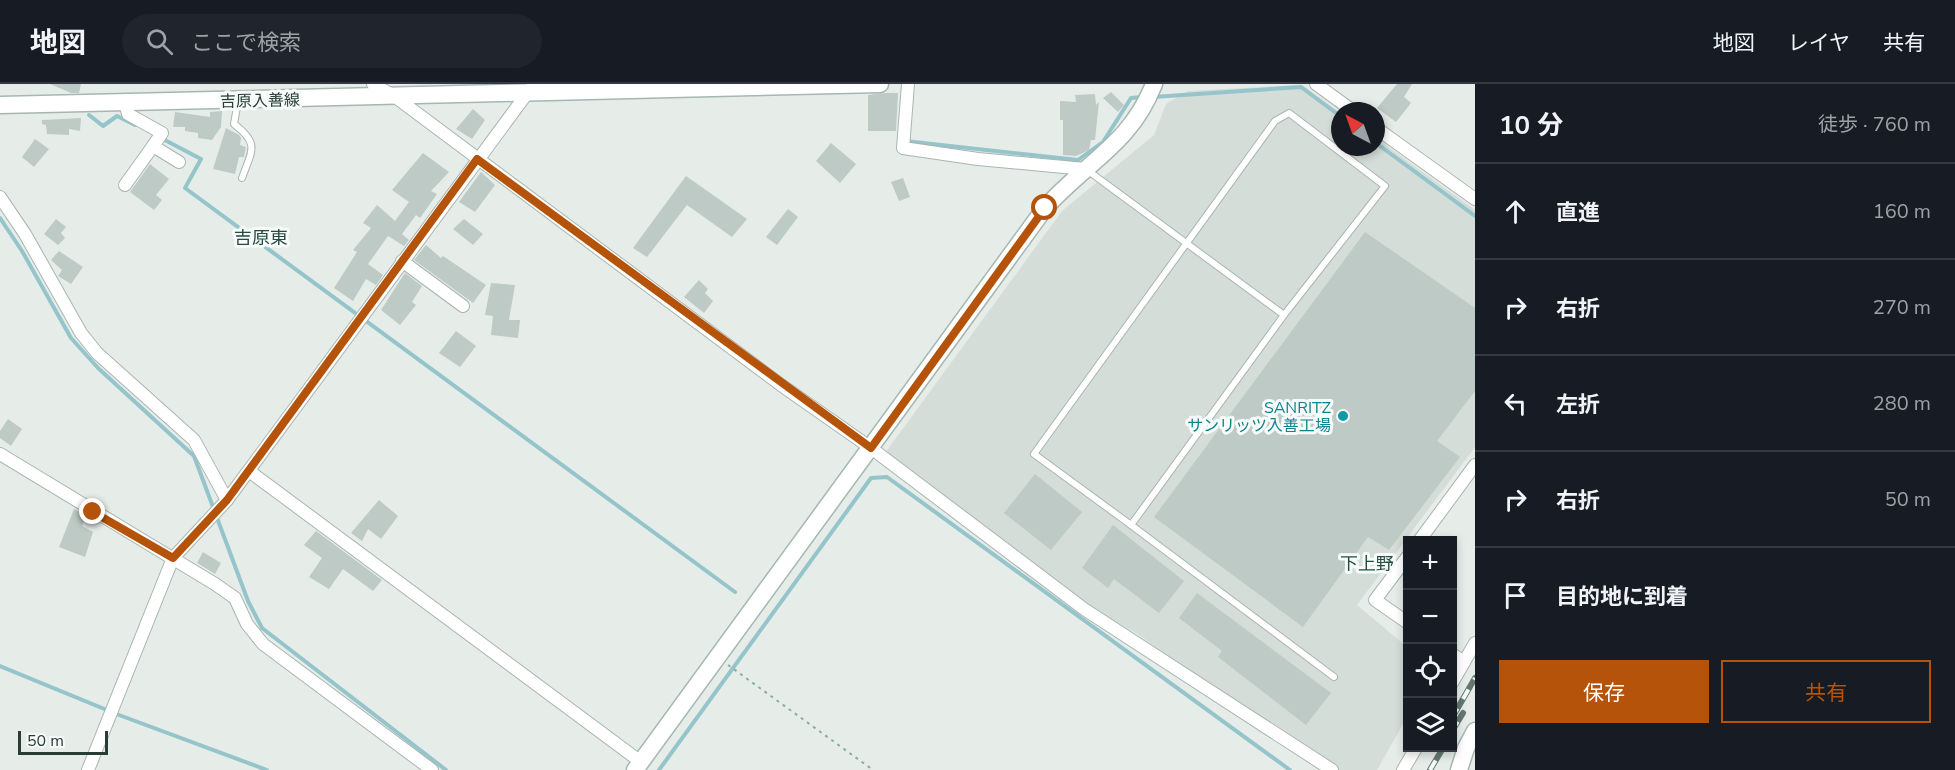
<!DOCTYPE html>
<html lang="ja">
<head>
<meta charset="utf-8">
<style>
  body { margin:0; font-family:"Nunito Sans","Noto Sans JP",sans-serif; background:#20242c; color:#f1f3f6 }
  .controls { position:absolute; right:18px; bottom:18px; display:grid; overflow:hidden; border-radius:0px; box-shadow:0 3px 9px #0003 }
  .controls button { width:54px; height:54px; display:grid; place-items:center; padding:0; border:0; border-bottom:2px solid #363941; background:#171b24; color:#f1f3f6; font:30px sans-serif }
  .compass { position:absolute; left:1331px; top:18px; width:54px; height:54px; border-radius:50%; background:#171b24; box-shadow:0 3px 9px #0003; rotate:319deg }
  .scale { position:absolute; left:18px; bottom:15px; width:90px; box-sizing:border-box; padding-left:6px; border:3px solid #273d36; border-top:0; font-size:16px; line-height:21px; white-space:nowrap; color:#273d36; -webkit-text-stroke:4px #f6faf8; paint-order:stroke }
  .stop { position:absolute; width:18px; height:18px; margin:-14px; border:4px solid #b45309; border-radius:50%; background:#fff }
  .stop.end { background:#b45309; border-color:#fff; box-shadow:0 2px 6px #0008 }
  .list { margin:0; padding:0; list-style:none }
  h2 { display:flex; justify-content:space-between; align-items:center; height:78px; margin:0; padding:0 24px; font-size:26px }
  h2 small { font-size:20px; font-weight:400; color:#9ea1a6 }
  .list li { display:grid; grid-template-columns:39px 1fr auto; gap:18px; align-items:center; box-sizing:border-box; height:96px; padding:0 24px; border-top:2px solid #363941 }
  .list b { display:block; font-size:22px; white-space:nowrap }
  .list em { font-size:20px; font-style:normal; color:#9ea1a6 }
  .actions { display:flex; gap:12px; padding:18px 24px }
  .actions a { flex:1; padding:14px 0; border:2px solid #b45309; border-radius:0px; text-align:center; font-size:21px; color:#b45309 }
  .actions .main { background:#b45309; color:#fff }
  .icon { flex:none; width:33px; height:33px; fill:none; stroke:currentColor; stroke-width:2; stroke-linecap:round; stroke-linejoin:round }
  .map { position:relative; flex:none; width:1475px; height:686px; overflow:hidden }
  header { display:flex; align-items:center; gap:36px; box-sizing:border-box; height:84px; padding:0 30px; background:#171b24; border-bottom:2px solid #363941 }
  header strong { font-size:28px }
  nav { display:flex; gap:33px; margin-inline-start:auto; font-size:21px }
  .search { width:420px; height:54px; background:#20242c; display:flex; align-items:center; gap:15px; box-sizing:border-box; padding:0 21px; border-radius:33px; color:#9ea1a6; font-size:22px }
  main { display:flex }
  aside { flex:1; background:#171b24 }
  .map>svg:first-child { display:block }
</style>
</head>
<body>
<header>
<strong>地図</strong>
<div class="search"><svg class="icon" aria-label="search" viewBox="0 0 24 24"><circle cx="10" cy="10" r="6"/><path d="M15 15l6 6"/></svg>ここで検索</div>
<nav><a>地図</a><a>レイヤ</a><a>共有</a></nav>
</header>
<main>
<div class="map">
<svg width="1475" height="686" viewBox="0 0 1475 686">
  <rect width="100%" height="100%" fill="#e6ede9"/>
  <polygon fill="#d4ddd8" points="1302,1 1340,28 1340,63 1376,63 1376,54 1475,126 1475,363 1357,521 1407,563 1407,633 1377,686 1340,686 1207,600 1136,549 1089,523 885,369 1062,127 1154,51 1166,20 1188,7"/>
  <g fill="none" stroke-linecap="round" stroke-linejoin="round">
    <g stroke="#95c4cb" stroke-width="4">
      <polyline points="1153,13 1301,3 1340,32"/>
      <polyline points="89,31 103,42 117,32 135,41"/>
      <polyline points="161,54 201,75 185,104 735,508"/>
      <polyline points="905,57 1078,76 1103,58 1131,14 1142,13"/>
      <polyline points="1376,59 1475,132"/>
      <polyline points="0,134 22,167 71,254 98,284 194,372 248,517 262,544 446,686"/>
      <polyline points="0,582 119,631 267,686"/>
      <polyline points="659,686 871,394 887,393 1290,686"/>
    </g>
  </g>
  <g fill="#becac5">
    <polygon points="50,0 81,0 79,9 71,9"/>
    <polygon points="1397,0 1412,0 1404,13 1411,19 1396,38 1377,24"/>
    <polygon points="1111,8 1124,21 1118,28 1103,14"/>
    <polygon points="885,9 898,9 896,47 868,47 868,11"/>
    <polygon points="1095,10 1096,21 1099,18 1095,56 1091,56 1089,66 1076,72 1063,71 1063,36 1060,36 1060,17 1076,18 1075,11"/>
    <polygon points="473,25 485,36 472,55 456,45"/>
    <polygon points="222,27 221,43 212,56 198,54 198,49 185,47 185,43 173,43 175,28 210,33 210,28"/>
    <polygon points="81,34 80,47 69,45 69,51 47,50 46,41 42,40 42,36"/>
    <polygon points="226,44 239,51 241,54 240,61 246,63 244,73 239,73 235,90 213,85"/>
    <polygon points="35,55 49,65 34,83 22,73"/>
    <polygon points="831,59 856,80 840,99 816,77"/>
    <polygon points="423,69 449,88 431,107 437,110 420,134 416,131 402,150 409,156 404,162 388,152 368,180 383,191 376,201 366,195 353,217 334,204 357,168 353,166 371,144 363,139 377,121 395,137 409,118 392,106"/>
    <polygon points="150,80 169,95 156,111 162,116 154,126 130,108"/>
    <polygon points="481,88 495,101 475,128 459,118"/>
    <polygon points="686,92 747,135 732,153 687,121 647,173 633,164"/>
    <polygon points="903,94 910,113 899,117 891,98"/>
    <polygon points="788,125 798,133 777,161 766,153"/>
    <polygon points="56,135 66,143 61,149 65,154 58,161 44,150"/>
    <polygon points="464,135 483,150 473,161 453,145"/>
    <polygon points="1365,148 1475,224 1475,307 1437,357 1460,373 1389,466 1368,453 1303,543 1154,433"/>
    <polygon points="426,161 441,174 443,172 486,201 473,219 414,176"/>
    <polygon points="59,167 83,183 71,200 58,192 62,186 51,176"/>
    <polygon points="405,189 422,202 412,218 416,221 400,241 381,226"/>
    <polygon points="699,196 708,205 705,209 713,217 704,229 684,213"/>
    <polygon points="491,199 515,201 509,236 520,236 518,254 491,251 493,232 485,231"/>
    <polygon points="456,247 476,262 460,283 439,269"/>
    <polygon points="8,335 22,345 11,362 0,354 0,347"/>
    <polygon points="1035,390 1082,428 1051,466 1004,429"/>
    <polygon points="379,416 398,432 381,455 368,445 362,457 351,449"/>
    <polygon points="74,425 87,432 82,442 93,448 85,473 59,463"/>
    <polygon points="1113,441 1184,497 1159,529 1114,495 1108,504 1082,484"/>
    <polygon points="316,447 382,496 373,507 343,485 329,505 309,493 322,474 304,461"/>
    <polygon points="203,468 221,479 215,490 197,479"/>
    <polygon points="1197,509 1331,609 1306,641 1218,573 1222,567 1179,534"/>
  </g>
  <g fill="none" stroke-linecap="round" stroke-linejoin="round">
    <defs>
      <g id="lane">
        <path d="M 238,17 L 234,40 C 260,60 252,66 242,94"/>
        <polygon points="1289,29 1385,102 1284,231 1131,441 1034,370 1275,37"/>
        <polyline points="1087,86 1284,231"/>
        <polyline points="1131,441 1334,593"/>
      </g>
      <g id="street">
        <polyline points="373,0 394,12 781,301 871,364 1084,525 1332,686"/>
        <polyline points="908,0 903,64 978,75 1085,85"/>
        <polyline points="1316,0 1353,27"/>
        <polyline points="125,19 128,30 162,49 153,62 179,78"/>
        <polyline points="1376,44 1475,115"/>
        <polyline points="125,101 153,62"/>
        <polyline points="0,113 25,150 81,249 97,269 194,356 227,416"/>
        <polyline points="402,177 463,222"/>
        <polyline points="0,370 215,500 235,514 247,540 263,560 432,686"/>
        <polyline points="249,387 641,678"/>
        <polyline points="1419,457 1475,381"/>
        <polyline points="1408,472 1375,516 1408,539"/>
        <polyline points="1452,570 1464,578"/>
        <polyline points="1452,599 1475,559"/>
        <polyline points="88,686 173,474 227,416 534,0"/>
        <polyline points="1403,686 1416,664"/>
      </g>
      <g id="secondary">
        <polyline points="0,21 880,0"/>
        <path d="M 635,686 L 1045,124 C 1086,78 1130,61 1154,0"/>
        <polyline points="1459,686 1466,664 1475,647"/>
      </g>
    </defs>
    <use href="#lane" stroke="#a9b5b0" stroke-width="8"/>
    <use href="#street" stroke="#a9b5b0" stroke-width="14"/>
    <use href="#secondary" stroke="#a5b7b1" stroke-width="19"/>
    <polyline stroke="#8aaca1" stroke-width="2" stroke-dasharray="3 4.5" stroke-linecap="butt" points="728,581 873,686"/>
    <use href="#lane" stroke="#fff" stroke-width="6"/>
    <use href="#street" stroke="#fff" stroke-width="12"/>
    <use href="#secondary" stroke="#fff" stroke-width="16"/>
    <defs>
      <g id="rail">
        <polyline points="1452,634 1475,594"/>
        <polyline points="1452,647 1463,629"/>
        <polyline points="1430,686 1443,664"/>
      </g>
    </defs>
    <use href="#rail" stroke="#627871" stroke-width="6"/>
    <use href="#rail" stroke="#f6faf8" stroke-width="4" stroke-dasharray="11" stroke-linecap="butt"/>
  </g>
  <g fill="none" stroke-linecap="round" stroke-linejoin="round">
    <polyline stroke="#b45309" stroke-width="8" points="93,428 173,474 227,416 477,75 871,364 1045,124"/>
  </g>
  <circle fill="#0f9aa8" stroke="#f6faf8" stroke-width="2" cx="1343" cy="332" r="6"/>
  <g text-anchor="middle" stroke-width="6" stroke-linejoin="round" paint-order="stroke">
    <g font-size="16" fill="#273d36" stroke="#f6faf8">
      <text transform="translate(260 16) rotate(-1)" y="6">吉原入善線</text>
    </g>
    <g font-size="16" fill="#0d838f" stroke="#f6faf8" text-anchor="end">
      <text x="1331" y="329">SANRITZ<tspan x="1331" dy="18">サンリッツ入善工場</tspan></text>
    </g>
    <g font-size="18" fill="#254d42" stroke="#f6faf8">
      <text x="261" y="160">吉原東</text>
      <text x="1367" y="486">下上野</text>
    </g>
  </g>
</svg>
<div class="controls">
<button>+</button>
<button>−</button>
<button><svg class="icon" aria-label="locate" viewBox="0 0 24 24"><circle cx="12" cy="12" r="6"/><path d="M12 2v4M12 18v4M2 12h4M18 12h4"/></svg></button>
<button><svg class="icon" aria-label="layers" viewBox="0 0 24 24"><path d="M12 4l9 5-9 5-9-5zM3 14l9 5 9-5"/></svg></button>
</div>
<svg class="compass" viewBox="-18 -18 36 36"><path d="M0-13l5 13h-10z" fill="#e53935"/><path d="M0 13l5-13h-10z" fill="#9ea1a6"/></svg>
<div class="scale">50 m</div>
<div class="stop" style="left:1045px;top:124px"></div>
<div class="stop end" style="left:93px;top:428px"></div>
</div>
<aside>
<h2>10 分<small>徒歩 · 760 m</small></h2>
<ul class="list">
<li><svg class="icon" aria-label="ahead" viewBox="0 0 24 24"><path d="M12 20V5M6 11l6-6 6 6"/></svg><div><b>直進</b></div><em>160 m</em></li>
<li><svg class="icon" aria-label="right" viewBox="0 0 24 24"><path d="M7 20v-9h11M14 6l5 5-5 5"/></svg><div><b>右折</b></div><em>270 m</em></li>
<li><svg class="icon" aria-label="left" viewBox="0 0 24 24"><path d="M17 20v-9H6M10 6l-5 5 5 5"/></svg><div><b>左折</b></div><em>280 m</em></li>
<li><svg class="icon" aria-label="right" viewBox="0 0 24 24"><path d="M7 20v-9h11M14 6l5 5-5 5"/></svg><div><b>右折</b></div><em>50 m</em></li>
<li><svg class="icon" aria-label="arrive" viewBox="0 0 24 24"><path d="M6 21V4h12l-3 4 3 4H6"/></svg><div><b>目的地に到着</b></div></li>
</ul>
<div class="actions"><a class="main">保存</a><a>共有</a></div>
</aside>
</main>
</body>
</html>
